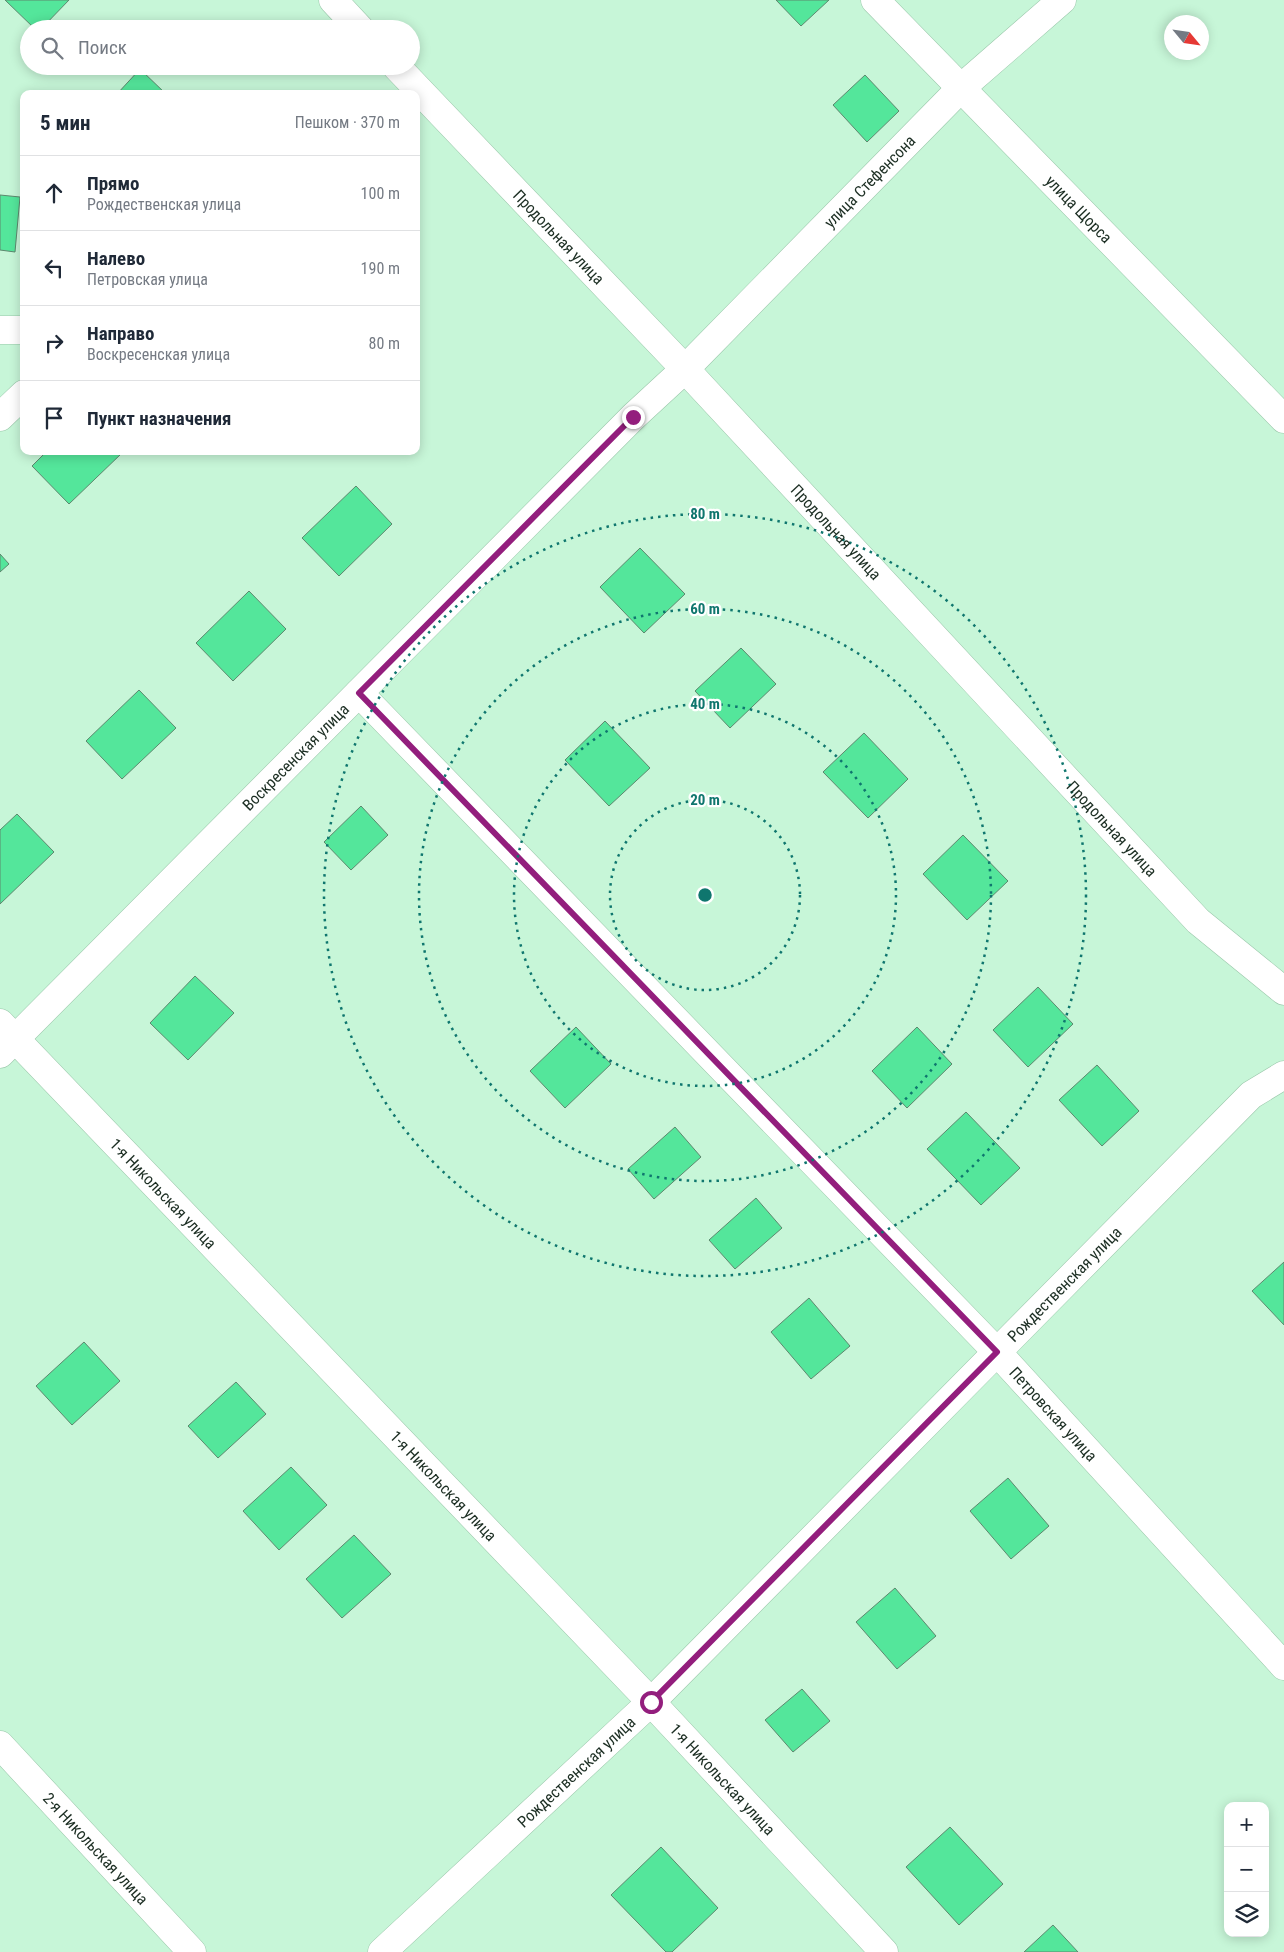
<!DOCTYPE html>
<html lang="ru">
<head>
<meta charset="utf-8">
<style>
  body { margin:0; font-family:"Roboto Condensed",sans-serif; background:#f2f2f3; color:#1f2937 }
  .controls { position:absolute; right:15px; bottom:15px; display:grid; overflow:hidden; border-radius:10px; box-shadow:0 2px 12px #0003 }
  .controls button { width:45px; height:45px; display:grid; place-items:center; padding:0; border:0; border-bottom:1px solid #e0e1e3; background:#fff; color:#1f2937; font:25px sans-serif }
  .compass { position:absolute; left:1164px; top:15px; width:45px; height:45px; border-radius:50%; background:#fff; box-shadow:0 2px 12px #0003; rotate:119deg }
  .stop { position:absolute; width:15px; height:15px; margin:-11px; border:4px solid #931e7d; border-radius:50%; background:#fff }
  .stop.end { background:#931e7d; border-color:#fff; box-shadow:0 1px 5px #0008 }
  .list { margin:0; padding:0; list-style:none }
  h2 { display:flex; justify-content:space-between; align-items:center; height:65px; margin:0; padding:0 20px; font-size:21px }
  h2 small { font-size:16px; font-weight:400; color:#747a83 }
  .list li { display:grid; grid-template-columns:32px 1fr auto; gap:15px; align-items:center; box-sizing:border-box; height:75px; padding:0 20px; border-top:1px solid #e0e1e3 }
  .list b { display:block; font-size:19px; white-space:nowrap }
  .list p { margin:0; font-size:16px; white-space:nowrap; color:#747a83 }
  .list em { font-size:16px; font-style:normal; color:#747a83 }
  .icon { flex:none; width:28px; height:28px; fill:none; stroke:currentColor; stroke-width:2; stroke-linecap:round; stroke-linejoin:round }
  .map { position:relative; flex:none; width:1284px; height:1952px; overflow:hidden }
  .search { position:absolute; background:#fff; box-shadow:0 2px 12px #0003; left:20px; top:20px; width:400px; height:55px; display:flex; align-items:center; gap:12px; box-sizing:border-box; padding:0 18px; border-radius:28px; color:#747a83; font-size:19px }
  .panel { position:absolute; background:#fff; box-shadow:0 2px 12px #0003; left:20px; top:90px; width:400px; height:365px; border-radius:10px }
  .map>svg:first-child { display:block }
</style>
</head>
<body>
<div class="map">
<svg width="1284" height="1952" viewBox="0 0 1284 1952">
  <rect width="100%" height="100%" fill="#c7f6d8"/>
  <g fill="#54e69b" stroke="#5d886e">
    <polygon points="5,0 69,0 41,29 35,29"/>
    <polygon points="776,0 829,0 801,26"/>
    <polygon points="140,69 166,94 117,94"/>
    <polygon points="865,75 899,111 867,142 833,105"/>
    <polygon points="0,195 20,197 15,252 0,250"/>
    <polygon points="47,451 121,451 122,453 69,504 32,466"/>
    <polygon points="356,486 392,524 339,576 302,538"/>
    <polygon points="640,548 685,594 644,633 600,587"/>
    <polygon points="0,554 9,564 0,572"/>
    <polygon points="249,591 286,629 233,681 196,643"/>
    <polygon points="741,648 776,684 730,728 695,691"/>
    <polygon points="139,690 176,728 122,779 86,741"/>
    <polygon points="605,721 650,768 609,806 565,760"/>
    <polygon points="864,733 908,779 868,818 823,772"/>
    <polygon points="361,806 388,835 351,870 324,842"/>
    <polygon points="17,814 54,852 0,904 0,830"/>
    <polygon points="963,835 1008,881 967,920 923,874"/>
    <polygon points="195,976 234,1013 188,1060 150,1023"/>
    <polygon points="1038,987 1073,1024 1028,1067 993,1030"/>
    <polygon points="576,1027 611,1064 565,1108 530,1071"/>
    <polygon points="917,1027 952,1064 907,1108 872,1071"/>
    <polygon points="1097,1065 1139,1111 1102,1146 1059,1100"/>
    <polygon points="966,1112 1020,1168 981,1205 927,1149"/>
    <polygon points="675,1127 701,1157 654,1199 628,1169"/>
    <polygon points="756,1198 782,1228 735,1269 709,1240"/>
    <polygon points="1284,1262 1284,1325 1252,1291"/>
    <polygon points="809,1298 850,1346 811,1379 771,1332"/>
    <polygon points="84,1342 120,1381 72,1425 36,1386"/>
    <polygon points="236,1382 266,1414 218,1458 188,1426"/>
    <polygon points="291,1467 327,1505 279,1550 243,1511"/>
    <polygon points="1008,1478 1049,1526 1011,1559 970,1511"/>
    <polygon points="354,1535 391,1574 342,1618 306,1579"/>
    <polygon points="895,1588 936,1636 897,1669 856,1622"/>
    <polygon points="802,1689 830,1721 793,1752 765,1720"/>
    <polygon points="950,1827 1003,1884 959,1925 906,1867"/>
    <polygon points="661,1847 718,1908 672,1952 666,1952 611,1895"/>
    <polygon points="1053,1925 1078,1952 1024,1952"/>
  </g>
  <g fill="none" stroke-linecap="round" stroke-linejoin="round">
    <defs>
      <g id="minor">
        <polyline points="333,0 360,29"/>
        <path id="s1" d="M 875,0 L 1284,419"/>
        <path id="s2" d="M 396,66 L 685,369 L 1198,921 L 1284,991"/>
        <polyline points="0,330 24,330"/>
        <polyline points="0,417 24,394"/>
        <path id="s3" d="M 359,693 L 997,1352 L 1284,1666"/>
        <path id="s4" d="M 0,1023 L 651,1702 L 884,1952"/>
        <path id="s5" d="M 0,1054 L 633,417 L 685,369 L 961,88 L 1062,0"/>
        <path id="s6" d="M 0,1745 L 192,1952"/>
        <path id="s7" d="M 382,1952 L 651,1702 L 1251,1095 L 1284,1075"/>
      </g>
    </defs>
    <use href="#minor" stroke="#9ac7aa" stroke-width="29"/>
    <use href="#minor" stroke="#fff" stroke-width="28"/>
  </g>
  <g fill="none" stroke-linecap="round" stroke-linejoin="round">
    <polyline stroke="#931e7d" stroke-width="6" points="633,417 359,693 997,1352 651,1702"/>
  </g>
  <g fill="none" stroke="#0f766e" stroke-width="2.5" stroke-dasharray="2.5 5">
    <circle cx="705" cy="895" r="95"/>
    <circle cx="705" cy="895" r="191"/>
    <circle cx="705" cy="895" r="286"/>
    <circle cx="705" cy="895" r="381"/>
  </g>
  <g text-anchor="middle" stroke-width="4.5" stroke-linejoin="round" paint-order="stroke">
    <g font-size="16" fill="#1c2e23" stroke="#fff">
      <text dy="6" stroke="none"><textPath href="#s5" startOffset="1232">улица Стефенсона</textPath></text>
      <text dy="6" stroke="none"><textPath href="#s1" startOffset="292">улица Щорса</textPath></text>
      <text dy="6" stroke="none"><textPath href="#s2" startOffset="236">Продольная улица</textPath></text>
      <text dy="6" stroke="none"><textPath href="#s2" startOffset="641">Продольная улица</textPath></text>
      <text dy="6" stroke="none"><textPath href="#s5" startOffset="419">Воскресенская улица</textPath></text>
      <text dy="6" stroke="none"><textPath href="#s2" startOffset="1046">Продольная улица</textPath></text>
      <text dy="6" stroke="none"><textPath href="#s4" startOffset="236">1-я Никольская улица</textPath></text>
      <text dy="6" stroke="none"><textPath href="#s7" startOffset="955">Рождественская улица</textPath></text>
      <text dy="6" stroke="none"><textPath href="#s3" startOffset="1001">Петровская улица</textPath></text>
      <text dy="6" stroke="none"><textPath href="#s4" startOffset="641">1-я Никольская улица</textPath></text>
      <text dy="6" stroke="none"><textPath href="#s7" startOffset="265">Рождественская улица</textPath></text>
      <text dy="6" stroke="none"><textPath href="#s4" startOffset="1046">1-я Никольская улица</textPath></text>
      <text dy="6" stroke="none"><textPath href="#s6" startOffset="141">2-я Никольская улица</textPath></text>
    </g>
  </g>
  <circle cx="705" cy="895" r="8" fill="#0f766e" stroke="#fff" stroke-width="2.5"/>
  <g font-size="15" text-anchor="middle" font-weight="bold" fill="#0f766e" stroke="#fff" stroke-width="4.5" stroke-linejoin="round" paint-order="stroke">
    <text x="705" y="519">80 m</text>
    <text x="705" y="614">60 m</text>
    <text x="705" y="709">40 m</text>
    <text x="705" y="805">20 m</text>
  </g>
</svg>
<div class="controls">
<button>+</button>
<button>−</button>
<button><svg class="icon" aria-label="layers" viewBox="0 0 24 24"><path d="M12 4l9 5-9 5-9-5zM3 14l9 5 9-5"/></svg></button>
</div>
<svg class="compass" viewBox="-18 -18 36 36"><path d="M0-13l5 13h-10z" fill="#e53935"/><path d="M0 13l5-13h-10z" fill="#747a83"/></svg>
<div class="stop" style="left:651px;top:1702px"></div>
<div class="stop end" style="left:633px;top:417px"></div>
<div class="search"><svg class="icon" aria-label="search" viewBox="0 0 24 24"><circle cx="10" cy="10" r="6"/><path d="M15 15l6 6"/></svg>Поиск</div>
<section class="panel">
<h2>5 мин<small>Пешком · 370 m</small></h2>
<ul class="list">
<li><svg class="icon" aria-label="ahead" viewBox="0 0 24 24"><path d="M12 20V5M6 11l6-6 6 6"/></svg><div><b>Прямо</b><p>Рождественская улица</p></div><em>100 m</em></li>
<li><svg class="icon" aria-label="left" viewBox="0 0 24 24"><path d="M17 20v-9H6M10 6l-5 5 5 5"/></svg><div><b>Налево</b><p>Петровская улица</p></div><em>190 m</em></li>
<li><svg class="icon" aria-label="right" viewBox="0 0 24 24"><path d="M7 20v-9h11M14 6l5 5-5 5"/></svg><div><b>Направо</b><p>Воскресенская улица</p></div><em>80 m</em></li>
<li><svg class="icon" aria-label="arrive" viewBox="0 0 24 24"><path d="M6 21V4h12l-3 4 3 4H6"/></svg><div><b>Пункт назначения</b></div></li>
</ul>
</section>
</div>
</body>
</html>
